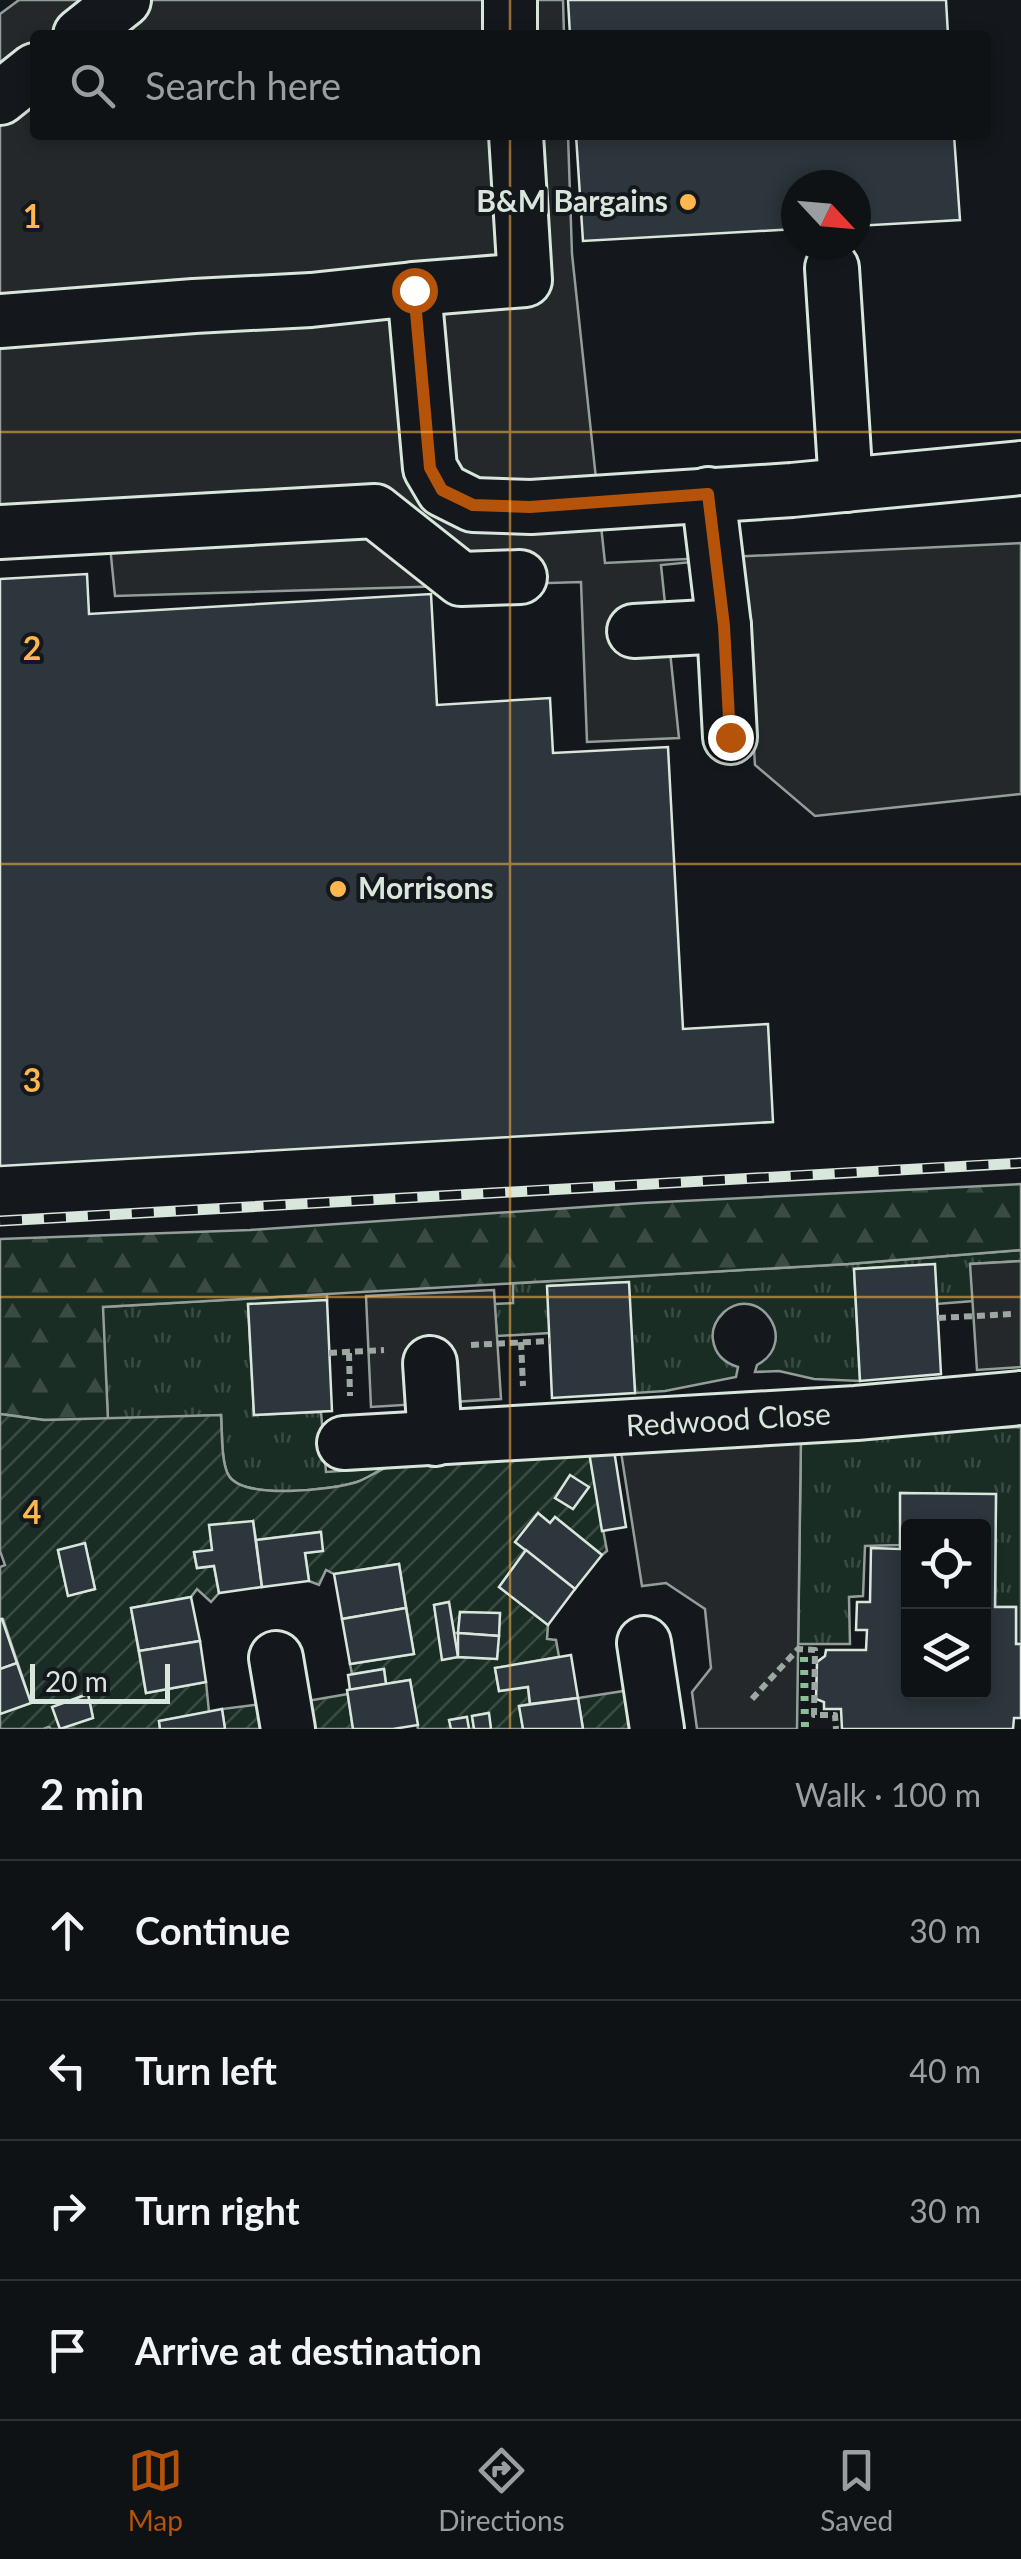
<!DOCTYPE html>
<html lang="en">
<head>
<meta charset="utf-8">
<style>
  body { margin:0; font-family:Lato,sans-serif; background:#1d2022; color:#f1f3f6 }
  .controls { position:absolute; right:30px; bottom:30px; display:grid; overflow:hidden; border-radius:10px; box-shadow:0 5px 15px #0003 }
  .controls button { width:90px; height:90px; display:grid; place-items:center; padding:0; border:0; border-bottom:2px solid #2f3234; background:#0f1215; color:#f1f3f6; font:50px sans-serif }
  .compass { position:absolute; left:781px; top:170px; width:90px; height:90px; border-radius:50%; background:#0f1215; box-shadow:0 5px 15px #0003; rotate:116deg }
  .scale { position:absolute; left:30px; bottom:25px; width:140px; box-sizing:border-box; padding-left:10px; border:5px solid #d8e6dc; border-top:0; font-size:28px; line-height:35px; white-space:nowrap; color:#d8e6dc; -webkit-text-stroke:8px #14181c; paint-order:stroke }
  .stop { position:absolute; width:30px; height:30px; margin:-22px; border:8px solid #b45309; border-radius:50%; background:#fff }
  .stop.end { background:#b45309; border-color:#fff; box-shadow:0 2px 10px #0008 }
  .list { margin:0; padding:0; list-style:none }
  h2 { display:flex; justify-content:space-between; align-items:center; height:130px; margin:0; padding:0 40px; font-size:42px }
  h2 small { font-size:32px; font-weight:400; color:#9b9ea0 }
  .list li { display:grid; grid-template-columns:65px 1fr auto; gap:30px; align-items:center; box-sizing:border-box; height:140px; padding:0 40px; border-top:2px solid #2f3234 }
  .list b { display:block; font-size:38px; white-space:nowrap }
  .list em { font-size:32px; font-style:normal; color:#9b9ea0 }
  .icon { flex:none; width:55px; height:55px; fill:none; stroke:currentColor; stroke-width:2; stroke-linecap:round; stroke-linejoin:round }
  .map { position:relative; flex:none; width:1021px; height:1729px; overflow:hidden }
  .search { position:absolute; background:#0f1215; box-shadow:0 5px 15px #0003; left:30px; right:30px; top:30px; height:110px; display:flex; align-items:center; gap:25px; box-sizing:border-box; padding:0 35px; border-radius:10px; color:#9b9ea0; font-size:38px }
  .sheet { height:690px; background:#0f1215 }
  nav { display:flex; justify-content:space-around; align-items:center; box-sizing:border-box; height:140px; border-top:2px solid #2f3234; background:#0f1215; font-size:28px; color:#9b9ea0 }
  nav a { display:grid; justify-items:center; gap:5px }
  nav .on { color:#b45309 }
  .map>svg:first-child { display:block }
</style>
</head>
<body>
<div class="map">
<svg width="1021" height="1729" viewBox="0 0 1021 1729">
  <defs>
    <pattern id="grass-tufts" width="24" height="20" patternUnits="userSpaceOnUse" patternTransform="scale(2.5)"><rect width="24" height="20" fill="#1a2d24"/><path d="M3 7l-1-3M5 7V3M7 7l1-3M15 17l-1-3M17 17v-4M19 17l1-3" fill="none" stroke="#3b4b43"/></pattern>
    <pattern id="forest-firs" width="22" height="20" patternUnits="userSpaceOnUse" patternTransform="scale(2.5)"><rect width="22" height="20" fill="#1a2d24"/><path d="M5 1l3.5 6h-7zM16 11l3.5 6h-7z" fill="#3b4b43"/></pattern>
    <pattern id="garden-furrows" width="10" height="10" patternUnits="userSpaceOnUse" patternTransform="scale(2.5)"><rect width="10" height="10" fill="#1a2d24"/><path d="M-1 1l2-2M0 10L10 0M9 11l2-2" fill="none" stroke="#3b4b43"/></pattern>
  </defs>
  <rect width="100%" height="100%" fill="#14181c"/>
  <g fill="url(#grass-tufts)" stroke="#939e99" stroke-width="2.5">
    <path d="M 1021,1250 L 1021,1261 L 971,1264 L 973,1301 L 937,1304 L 934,1264 L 854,1269 L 860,1381 L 814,1379 L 779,1371 L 755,1372 L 757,1365 C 801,1341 758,1282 724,1312 C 716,1320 711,1329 713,1340 C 715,1354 725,1363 738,1367 L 736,1377 L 665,1391 L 635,1393 L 628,1282 L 548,1286 L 550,1333 L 497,1336 L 494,1304 L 513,1303 L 513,1283 L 848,1264 Z"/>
    <path d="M 327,1294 L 327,1300 L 248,1305 L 254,1415 L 321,1412 L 326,1472 L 385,1468 C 376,1472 366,1479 357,1482 C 333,1490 244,1500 229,1476 C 221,1464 222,1430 221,1415 L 108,1420 L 102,1307 Z"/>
    <polygon points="1021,1427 1021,1644 1016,1644 1016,1607 995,1607 996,1495 901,1493 900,1545 865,1546 863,1596 849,1597 850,1644 798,1644 801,1436"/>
  </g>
  <polygon fill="url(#forest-firs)" stroke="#939e99" stroke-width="2.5" points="1021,1184 1021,1250 848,1264 103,1307 108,1420 44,1420 0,1414 0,1239 250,1230 642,1203"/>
  <g fill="url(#garden-furrows)" stroke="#939e99" stroke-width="2.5" fill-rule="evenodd">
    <path d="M 0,1414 L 44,1420 L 221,1415 C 222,1430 221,1464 229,1476 C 244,1500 333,1490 357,1482 C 366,1479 376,1472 385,1468 L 589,1452 L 607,1551 L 602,1555 L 555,1517 L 550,1523 L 538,1513 L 516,1542 L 526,1550 L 499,1587 L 548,1625 L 547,1639 L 556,1640 L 559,1657 L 495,1668 L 499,1691 L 528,1687 L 530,1704 L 519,1706 L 523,1729 L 491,1729 L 488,1713 L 472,1716 L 474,1729 L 469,1729 L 466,1717 L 450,1720 L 451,1729 L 418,1729 L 410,1680 L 386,1684 L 384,1669 L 352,1674 L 350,1664 L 414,1654 L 399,1564 L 334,1574 L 326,1570 L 319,1585 L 309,1581 L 305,1553 L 322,1551 L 320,1532 L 256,1540 L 253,1521 L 212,1550 L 194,1553 L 197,1568 L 214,1566 L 219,1593 L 211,1602 L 197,1589 L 191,1597 L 131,1608 L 146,1693 L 206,1682 L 209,1712 L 159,1721 L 160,1729 L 51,1729 L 49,1727 L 43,1729 L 0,1729 L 0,1714 L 31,1703 L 3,1619 L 0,1619 L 0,1567 L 5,1565 L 0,1551 ZM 85,1544 L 95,1589 L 68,1595 L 58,1551 ZM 448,1602 L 454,1633 L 458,1633 L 460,1612 L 500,1614 L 497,1659 L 458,1657 L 443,1659 L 434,1605 ZM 88,1694 L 93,1718 L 60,1729 L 53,1707 Z"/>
    <polygon points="630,1690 635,1729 583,1729 578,1698"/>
    <polygon points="348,1694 353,1729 311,1729 307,1701"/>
    <polygon points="262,1704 266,1729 225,1729 222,1709"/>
  </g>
  <g fill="#24282b" stroke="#939e99" stroke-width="2.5">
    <polygon points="19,0 563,0 564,35 35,35 35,135 568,135 572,254 605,563 1021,543 1021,794 815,816 755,765 742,557 661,565 679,738 587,742 581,582 115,596 110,546 0,547 0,14"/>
    <polygon points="1021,1261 1021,1367 977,1370 970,1264"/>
    <polygon points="494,1290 501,1399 371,1407 366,1296"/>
    <polygon points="801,1436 797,1729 697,1729 692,1692 711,1668 705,1609 666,1583 642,1586 621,1452"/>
  </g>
  <g fill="#2c363c" stroke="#d8e6dc" stroke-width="2.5" fill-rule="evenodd">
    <polygon points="568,0 946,0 948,35 570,35"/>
    <polygon points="576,135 954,135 960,220 856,226 856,185 796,185 796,229 583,241"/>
    <polygon points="87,574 89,614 431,594 437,705 550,698 553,753 668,747 683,1029 768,1024 773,1122 0,1166 0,579"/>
    <polygon points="935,1264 941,1374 860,1381 854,1269"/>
    <polygon points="629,1282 635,1393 552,1398 547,1286"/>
    <polygon points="327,1300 332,1411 254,1415 248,1304"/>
    <polygon points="614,1450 626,1527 602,1531 589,1452"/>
    <polygon points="570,1475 589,1487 573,1509 555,1498"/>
    <path d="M 900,1493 L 996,1494 L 995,1607 L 1016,1607 L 1016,1644 L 1021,1644 L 1021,1718 L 1014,1718 L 1013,1729 L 842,1729 L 841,1709 L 824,1709 L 824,1702 L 816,1699 L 817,1662 L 825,1656 L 826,1650 L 866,1650 L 867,1630 L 856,1630 L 857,1602 L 870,1602 L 871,1548 L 900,1549 ZM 908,1526 L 984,1526 L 984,1692 L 908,1692 Z"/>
    <polygon points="538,1513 550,1523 555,1517 602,1555 575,1589 515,1542"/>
    <polygon points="253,1521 262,1587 219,1593 214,1566 197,1568 194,1552 212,1550 209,1525"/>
    <polygon points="321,1532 323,1551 305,1553 309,1581 262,1587 256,1540"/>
    <polygon points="85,1543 95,1589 68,1596 58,1550"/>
    <polygon points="526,1550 575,1589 548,1625 499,1587"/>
    <polygon points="399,1564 406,1608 342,1619 334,1574"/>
    <polygon points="191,1597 200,1641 139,1651 131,1608"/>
    <polygon points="449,1602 458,1657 442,1660 434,1605"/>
    <polygon points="406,1608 414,1654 350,1664 342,1619"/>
    <polygon points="460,1612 500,1613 499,1636 458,1633"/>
    <polygon points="0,1619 2,1619 17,1663 0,1669"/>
    <polygon points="458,1633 499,1636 497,1659 458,1657"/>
    <polygon points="200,1641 206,1682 146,1693 139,1651"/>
    <polygon points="571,1655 578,1698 530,1704 528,1687 499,1691 495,1668"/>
    <polygon points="17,1663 31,1703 0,1714 0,1669"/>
    <polygon points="384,1669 386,1684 350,1690 348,1675"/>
    <polygon points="410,1680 418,1725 393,1729 353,1729 347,1690"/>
    <polygon points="88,1694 93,1718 60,1729 52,1707"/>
    <polygon points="578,1698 583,1729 523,1729 519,1706"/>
    <polygon points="222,1709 225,1729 160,1729 159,1721"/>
    <polygon points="489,1713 491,1729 474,1729 472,1716"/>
    <polygon points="467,1717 469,1729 451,1729 449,1720"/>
  </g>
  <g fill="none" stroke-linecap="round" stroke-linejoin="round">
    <defs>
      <g id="minor">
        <polyline points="80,35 124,0"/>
        <polyline points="510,35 510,0"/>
        <polyline points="0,98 35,70"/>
        <polyline points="832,268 846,485"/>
        <polyline points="414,289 525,280 516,135"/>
        <polyline points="0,321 194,306 311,300 414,289 430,468 443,490 473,505 531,507 792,490 1021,468"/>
        <polyline points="708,494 724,626 730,737"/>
        <polyline points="0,532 375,511 461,579 520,577"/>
        <polyline points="634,631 724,626"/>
        <polyline points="430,1363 435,1439"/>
        <path id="s1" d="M 344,1443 L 856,1413 L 1021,1398"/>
        <polyline points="644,1643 657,1729"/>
        <polyline points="276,1658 288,1729"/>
      </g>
    </defs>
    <use href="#minor" stroke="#d8e6dc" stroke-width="58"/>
    <g stroke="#9da8a2" stroke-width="6" stroke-dasharray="8 5" stroke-linecap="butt">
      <polyline points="938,1318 1013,1314"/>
      <polyline points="521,1342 523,1386"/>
      <polyline points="471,1345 550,1341"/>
      <polyline points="329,1353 384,1350"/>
      <polyline points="349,1353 350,1396"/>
      <polyline points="752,1699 798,1649 815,1650 814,1715 835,1715 836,1729"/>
    </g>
    <use href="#minor" stroke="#14181c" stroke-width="52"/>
    <defs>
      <polyline id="rail" points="0,1221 1021,1163"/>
    </defs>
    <use href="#rail" stroke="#d8e6dc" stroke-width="11"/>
    <use href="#rail" stroke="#14181c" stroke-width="8" stroke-dasharray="22" stroke-linecap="butt"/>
    <polyline stroke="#8ac095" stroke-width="8" stroke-dasharray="5 8" stroke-linecap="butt" points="804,1657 805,1729"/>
  </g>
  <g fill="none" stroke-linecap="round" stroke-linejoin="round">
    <polyline stroke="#b45309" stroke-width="12" points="414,290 430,468 442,490 473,505 530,507 708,494 724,626 730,737"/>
  </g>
  <path fill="none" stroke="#ffb74d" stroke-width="2.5" stroke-opacity="0.55" d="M 510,0 L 510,35M 510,135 L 510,1729M 0,432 L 1021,432M 0,864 L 1021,864M 0,1297 L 1021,1297"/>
  <g fill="#ffb74d" stroke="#14181c" stroke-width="4">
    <circle cx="688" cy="202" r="10"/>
    <circle cx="338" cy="889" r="10"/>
  </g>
  <g text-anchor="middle" stroke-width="8" stroke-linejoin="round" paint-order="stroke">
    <g font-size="30" font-weight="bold" fill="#d8e6dc" stroke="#14181c" text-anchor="end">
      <text x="668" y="212">B&amp;M Bargains</text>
      <text x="358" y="899" text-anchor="start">Morrisons</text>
    </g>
    <g font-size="30" fill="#d8e6dc" stroke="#14181c">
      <text dy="10" stroke="none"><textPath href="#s1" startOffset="385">Redwood Close</textPath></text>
    </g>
  </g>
  <g font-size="32" text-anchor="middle" font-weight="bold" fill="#ffb74d" stroke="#14181c" stroke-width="8" stroke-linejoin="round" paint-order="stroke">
    <text x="32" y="228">1</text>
    <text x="32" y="660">2</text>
    <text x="32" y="1092">3</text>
    <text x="32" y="1524">4</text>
  </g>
</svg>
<div class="controls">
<button><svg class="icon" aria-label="locate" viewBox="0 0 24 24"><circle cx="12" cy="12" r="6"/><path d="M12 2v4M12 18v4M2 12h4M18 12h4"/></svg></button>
<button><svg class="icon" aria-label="layers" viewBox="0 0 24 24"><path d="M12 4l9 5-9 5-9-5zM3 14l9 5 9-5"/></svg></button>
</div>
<svg class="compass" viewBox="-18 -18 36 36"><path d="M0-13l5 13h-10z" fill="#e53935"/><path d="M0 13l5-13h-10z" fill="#9b9ea0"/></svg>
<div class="scale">20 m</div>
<div class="stop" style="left:414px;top:290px"></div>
<div class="stop end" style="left:730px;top:737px"></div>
<div class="search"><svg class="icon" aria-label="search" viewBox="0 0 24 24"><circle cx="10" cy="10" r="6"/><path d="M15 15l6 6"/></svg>Search here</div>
</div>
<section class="sheet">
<h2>2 min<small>Walk · 100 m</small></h2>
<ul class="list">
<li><svg class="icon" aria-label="ahead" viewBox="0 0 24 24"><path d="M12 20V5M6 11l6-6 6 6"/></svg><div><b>Continue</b></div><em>30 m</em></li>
<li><svg class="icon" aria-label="left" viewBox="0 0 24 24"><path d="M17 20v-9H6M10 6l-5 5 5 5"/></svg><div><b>Turn left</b></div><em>40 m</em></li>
<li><svg class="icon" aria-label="right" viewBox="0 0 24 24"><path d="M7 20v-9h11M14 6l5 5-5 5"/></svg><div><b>Turn right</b></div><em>30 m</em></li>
<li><svg class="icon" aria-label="arrive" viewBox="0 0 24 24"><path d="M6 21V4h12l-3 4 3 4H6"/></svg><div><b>Arrive at destination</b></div></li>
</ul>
</section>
<nav>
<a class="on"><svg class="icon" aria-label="map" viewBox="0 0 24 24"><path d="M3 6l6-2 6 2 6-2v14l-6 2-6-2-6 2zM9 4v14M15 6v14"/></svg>Map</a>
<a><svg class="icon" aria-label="directions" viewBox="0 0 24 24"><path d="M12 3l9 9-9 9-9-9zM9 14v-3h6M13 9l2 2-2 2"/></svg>Directions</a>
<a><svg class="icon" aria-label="saved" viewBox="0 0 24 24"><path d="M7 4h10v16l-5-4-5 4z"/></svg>Saved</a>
</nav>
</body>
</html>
